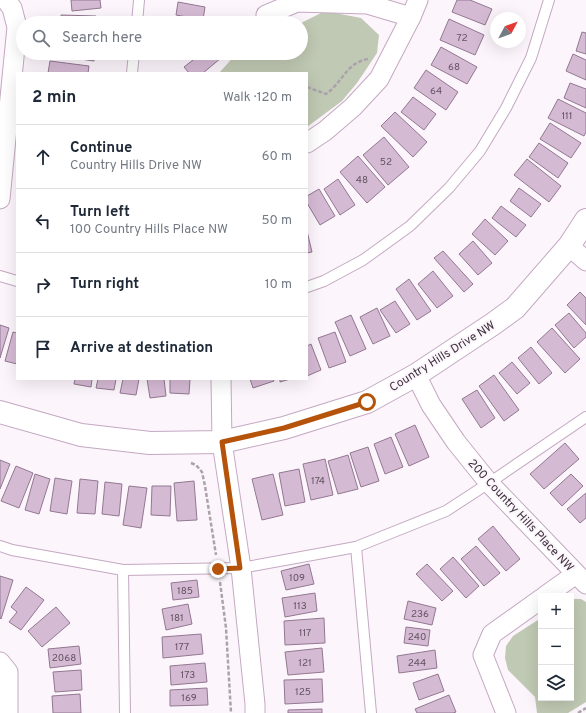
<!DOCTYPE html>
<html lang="en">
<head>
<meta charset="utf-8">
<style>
  body { margin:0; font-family:Overpass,sans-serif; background:#f2f2f3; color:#1f2937 }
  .controls { position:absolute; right:12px; bottom:12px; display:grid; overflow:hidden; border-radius:0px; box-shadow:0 4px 16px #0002 }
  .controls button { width:36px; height:36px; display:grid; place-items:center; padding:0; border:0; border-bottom:1px solid #e0e1e3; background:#fff; color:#1f2937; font:20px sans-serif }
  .compass { position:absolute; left:490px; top:12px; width:36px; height:36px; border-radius:50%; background:#fff; box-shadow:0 4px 16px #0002; rotate:49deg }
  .stop { position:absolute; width:12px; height:12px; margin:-9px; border:3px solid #b45309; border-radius:50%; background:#fff }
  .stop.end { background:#b45309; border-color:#fff; box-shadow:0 1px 4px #0008 }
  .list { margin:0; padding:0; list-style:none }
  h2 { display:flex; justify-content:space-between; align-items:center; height:52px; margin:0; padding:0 16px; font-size:17px }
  h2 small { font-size:13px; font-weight:400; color:#747a83 }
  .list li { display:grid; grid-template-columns:26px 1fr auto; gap:12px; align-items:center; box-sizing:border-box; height:64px; padding:0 16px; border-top:1px solid #e0e1e3 }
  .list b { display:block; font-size:15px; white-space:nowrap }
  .list p { margin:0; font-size:13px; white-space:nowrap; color:#747a83 }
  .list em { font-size:13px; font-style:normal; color:#747a83 }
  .icon { flex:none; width:22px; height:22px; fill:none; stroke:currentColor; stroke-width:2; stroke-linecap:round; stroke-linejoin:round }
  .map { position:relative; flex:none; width:586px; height:713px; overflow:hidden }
  .search { position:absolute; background:#fff; box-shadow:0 4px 16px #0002; left:16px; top:16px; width:292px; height:44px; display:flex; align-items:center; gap:10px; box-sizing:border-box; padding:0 14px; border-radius:22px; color:#747a83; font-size:15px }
  .panel { position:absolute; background:#fff; box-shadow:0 4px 16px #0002; left:16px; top:72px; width:292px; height:308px; border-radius:0px }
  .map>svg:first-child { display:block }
</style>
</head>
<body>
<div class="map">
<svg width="586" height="713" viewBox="0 0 586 713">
  <rect width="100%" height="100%" fill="#fcf6fc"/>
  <g fill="#c0c9b3">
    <polygon points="325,11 361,18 379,35 377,53 357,83 342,101 307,127 307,73 219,73 237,53 301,53 301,23"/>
    <polygon points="571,599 581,599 586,602 586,702 568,713 537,713 535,697 508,670 505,658 506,646 513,636 541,618 541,698 571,698"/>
  </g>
  <g fill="#d5bad4" stroke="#927891">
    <polygon points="71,0 100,0 101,8 72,11"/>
    <polygon points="457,0 470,0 492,9 485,25 452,12"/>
    <polygon points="178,2 205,7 203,20 176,15"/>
    <polygon points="61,15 96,16 95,23 61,23"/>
    <polygon points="449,19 484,35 475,55 440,40"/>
    <polygon points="582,32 586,33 586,54 576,51"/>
    <polygon points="441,47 477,67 467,84 431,65"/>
    <polygon points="54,53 95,53 94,61 53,55"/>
    <polygon points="202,53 217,53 221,58 203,73 189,73 184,67"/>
    <polygon points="573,54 586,60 586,80 566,71"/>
    <polygon points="50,61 89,66 88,73 48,73"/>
    <polygon points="426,70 458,92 446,110 414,88"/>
    <polygon points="570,83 586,89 586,108 564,98"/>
    <polygon points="413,97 436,114 424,130 401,112"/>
    <polygon points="558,99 586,113 586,132 584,136 548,118"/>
    <polygon points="395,112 427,142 413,157 381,126"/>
    <polygon points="550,123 581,143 571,158 540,139"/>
    <polygon points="384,137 409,167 388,185 363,155"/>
    <polygon points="539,143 568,163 558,178 529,157"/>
    <polygon points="358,156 385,187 367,203 340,172"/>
    <polygon points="527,159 561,186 549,202 514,175"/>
    <polygon points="338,179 355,205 340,215 324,189"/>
    <polygon points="519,188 541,204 531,217 510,201"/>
    <polygon points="319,189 335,216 320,225 307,203 307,196"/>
    <polygon points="501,206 526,225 516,237 492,218"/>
    <polygon points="485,219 508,241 495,255 472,234"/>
    <polygon points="307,231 312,252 307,253"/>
    <polygon points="473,241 492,263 478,275 459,254"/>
    <polygon points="443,251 473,284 464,292 434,258"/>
    <polygon points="433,271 453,296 437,308 418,284"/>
    <polygon points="409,279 431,311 417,320 396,289"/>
    <polygon points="580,292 586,298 586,325 567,305"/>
    <polygon points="395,301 410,324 396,333 380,310"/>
    <polygon points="377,308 390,336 373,344 360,317"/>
    <polygon points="569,313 586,333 586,337 574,348 555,325"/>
    <polygon points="351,315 366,349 350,356 335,322"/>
    <polygon points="0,325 9,328 0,358"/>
    <polygon points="552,328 580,359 565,373 537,342"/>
    <polygon points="13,332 17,333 17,364 5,361"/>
    <polygon points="335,332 346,362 329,368 318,338"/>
    <polygon points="311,344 321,370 307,376 307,346"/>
    <polygon points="531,347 552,373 539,384 518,358"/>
    <polygon points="512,362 530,383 517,394 499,373"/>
    <polygon points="494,375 519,410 504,421 479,386"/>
    <polygon points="75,379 92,379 91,387 74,384"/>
    <polygon points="98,379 116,379 114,390 96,388"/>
    <polygon points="123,379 139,379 136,395 120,393"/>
    <polygon points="147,379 164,379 166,396 150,398"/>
    <polygon points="170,379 190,379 189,394 170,393"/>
    <polygon points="250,379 273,379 274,381 253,388"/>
    <polygon points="280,379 290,379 280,382"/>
    <polygon points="477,390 495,418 481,428 462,399"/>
    <polygon points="415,425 429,457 409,466 395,434"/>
    <polygon points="391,437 403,467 385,474 374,444"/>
    <polygon points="565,443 579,459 544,489 530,474"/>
    <polygon points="368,447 379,481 361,487 350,453"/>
    <polygon points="348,455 358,489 338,494 328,461"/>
    <polygon points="325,459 333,495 311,500 303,464"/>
    <polygon points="0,460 10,464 0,489"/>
    <polygon points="16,466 33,473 19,508 1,501"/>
    <polygon points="299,469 305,502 285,506 279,473"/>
    <polygon points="35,474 50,479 39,514 25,510"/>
    <polygon points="273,474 283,515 262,520 252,479"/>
    <polygon points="571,474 583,486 562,506 550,493"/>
    <polygon points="55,478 72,481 67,514 50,511"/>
    <polygon points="80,479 98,481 95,514 77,513"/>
    <polygon points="194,481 197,520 177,521 174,483"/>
    <polygon points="105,482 122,484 119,516 102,514"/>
    <polygon points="129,486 147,488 141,528 123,525"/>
    <polygon points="152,486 171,486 170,516 151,515"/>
    <polygon points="586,493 586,518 580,523 567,509"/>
    <polygon points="493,526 520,559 506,571 478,539"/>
    <polygon points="476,546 500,573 484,586 461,559"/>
    <polygon points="453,557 479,586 466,598 440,569"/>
    <polygon points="309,564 314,584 286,590 281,571"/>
    <polygon points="427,564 453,591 442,601 416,574"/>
    <polygon points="0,576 13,580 1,619 0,618"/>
    <polygon points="197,580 199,597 173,600 171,583"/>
    <polygon points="26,587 44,600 21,630 9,622 17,612 11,607"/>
    <polygon points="315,593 317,611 285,617 282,598"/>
    <polygon points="408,601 436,608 432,625 404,619"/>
    <polygon points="188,604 192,624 166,630 162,609"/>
    <polygon points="56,607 70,623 42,647 28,631"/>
    <polygon points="324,618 325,643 285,645 284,621"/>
    <polygon points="406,627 430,630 428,646 404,643"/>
    <polygon points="201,634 203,654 163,658 162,637"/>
    <polygon points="79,646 81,664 50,668 48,649"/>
    <polygon points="322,648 324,672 288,675 285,652"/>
    <polygon points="435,650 437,668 399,673 397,656"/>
    <polygon points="205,663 207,682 171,685 170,666"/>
    <polygon points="81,670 82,690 55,692 53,672"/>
    <polygon points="438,674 444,691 419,700 413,683"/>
    <polygon points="322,679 323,702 285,704 284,680"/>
    <polygon points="207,688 208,705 170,706 170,690"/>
    <polygon points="80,694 81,713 53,713 52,696"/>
    <polygon points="449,695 456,712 453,713 417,713 415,709"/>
    <polygon points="322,709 322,713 288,713 288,710"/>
  </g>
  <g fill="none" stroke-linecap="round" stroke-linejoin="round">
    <defs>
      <g id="service">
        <polyline points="137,23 139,0"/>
        <polyline points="132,73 134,53"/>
        <polyline points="0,276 17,281"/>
        <polyline points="307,287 324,281 363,260 410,226 449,188 480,151 506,108 531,58 549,0"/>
        <polyline points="0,546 12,550 123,570 241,568 356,547 446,511 489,483 586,417"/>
        <polyline points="356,547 371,713"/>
        <polyline points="123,570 125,713"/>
      </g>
      <g id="minor">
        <polyline points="266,15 297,2 367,4 411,17"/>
        <polyline points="307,143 325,131 353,107 379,79 411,17 418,0"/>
        <polyline points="0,199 17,27 12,8 6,0"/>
        <polyline points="569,246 586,261"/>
        <polyline points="416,375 431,405 456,442 489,483 586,584"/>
        <polyline points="221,379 222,442 241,568 255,704 255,713"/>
        <polyline points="545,596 576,574"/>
        <polyline points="0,662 8,672 8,713"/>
        <polyline points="506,713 483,655 492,634 541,599"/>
      </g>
      <polyline id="tertiary" points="0,412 81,435 150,443 222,442 284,428 367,402 416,375 493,324 515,308 569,246 586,220"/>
    </defs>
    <use href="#service" stroke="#c4a8c2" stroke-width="12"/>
    <use href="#minor" stroke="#c4a8c2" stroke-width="21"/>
    <use href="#tertiary" stroke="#c4a8c2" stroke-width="24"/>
    <g stroke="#aba3ab" stroke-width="2.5" stroke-dasharray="4 2" stroke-linecap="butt">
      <path d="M 307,87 L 326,94 C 342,83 347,62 368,59"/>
      <polyline points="191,463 196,465 202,472 205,486 216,555"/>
      <polyline points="220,582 226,628 231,713"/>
      <polyline points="578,713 586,708"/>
    </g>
    <use href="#service" stroke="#fff" stroke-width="10"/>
    <use href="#minor" stroke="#fff" stroke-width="19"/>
    <use href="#tertiary" stroke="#fff" stroke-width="22"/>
  </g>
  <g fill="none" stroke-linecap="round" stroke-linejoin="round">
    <polyline stroke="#b45309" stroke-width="5" points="218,569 240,568 222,442 284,428 367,402"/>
  </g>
  <g text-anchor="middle" stroke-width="4" stroke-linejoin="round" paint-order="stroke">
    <g font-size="10" fill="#625361">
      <text x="462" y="41">72</text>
      <text x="454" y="70">68</text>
      <text x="436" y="94">64</text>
      <text x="567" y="119">111</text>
      <text x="386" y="165">52</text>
      <text x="362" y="183">48</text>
      <text x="318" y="484">174</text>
      <text x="297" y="581">109</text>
      <text x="185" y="594">185</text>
      <text x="300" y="609">113</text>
      <text x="420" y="617">236</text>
      <text x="177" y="621">181</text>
      <text x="305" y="636">117</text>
      <text x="417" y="640">240</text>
      <text x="182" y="650">177</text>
      <text x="64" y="661">2068</text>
      <text x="305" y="666">121</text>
      <text x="417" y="666">244</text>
      <text x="188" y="678">173</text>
      <text x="303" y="695">125</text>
      <text x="189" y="701">169</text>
    </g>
    <g font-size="12" fill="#3c313b" stroke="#fcf6fc">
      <text transform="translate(442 356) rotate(-32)" y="4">Country Hills Drive NW</text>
      <text transform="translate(521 515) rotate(47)" y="4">200 Country Hills Place NW</text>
    </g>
  </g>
</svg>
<div class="controls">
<button>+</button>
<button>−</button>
<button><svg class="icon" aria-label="layers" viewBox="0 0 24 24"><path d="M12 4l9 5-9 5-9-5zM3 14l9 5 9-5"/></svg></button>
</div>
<svg class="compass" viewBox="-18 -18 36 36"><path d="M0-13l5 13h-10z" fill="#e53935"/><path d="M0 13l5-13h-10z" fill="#747a83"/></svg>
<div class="stop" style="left:367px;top:402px"></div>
<div class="stop end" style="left:218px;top:569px"></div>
<div class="search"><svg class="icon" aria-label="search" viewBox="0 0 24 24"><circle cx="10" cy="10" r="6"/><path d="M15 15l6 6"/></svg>Search here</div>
<section class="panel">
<h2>2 min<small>Walk · 120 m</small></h2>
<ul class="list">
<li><svg class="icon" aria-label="ahead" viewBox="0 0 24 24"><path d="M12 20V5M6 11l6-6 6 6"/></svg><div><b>Continue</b><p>Country Hills Drive NW</p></div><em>60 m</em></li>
<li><svg class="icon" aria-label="left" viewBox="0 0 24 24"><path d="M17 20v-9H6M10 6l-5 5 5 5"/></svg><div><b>Turn left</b><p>100 Country Hills Place NW</p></div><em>50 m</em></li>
<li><svg class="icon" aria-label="right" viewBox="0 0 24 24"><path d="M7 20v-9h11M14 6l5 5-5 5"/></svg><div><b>Turn right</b></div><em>10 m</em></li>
<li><svg class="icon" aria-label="arrive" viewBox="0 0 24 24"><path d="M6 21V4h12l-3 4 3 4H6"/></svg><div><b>Arrive at destination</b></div></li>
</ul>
</section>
</div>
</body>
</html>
